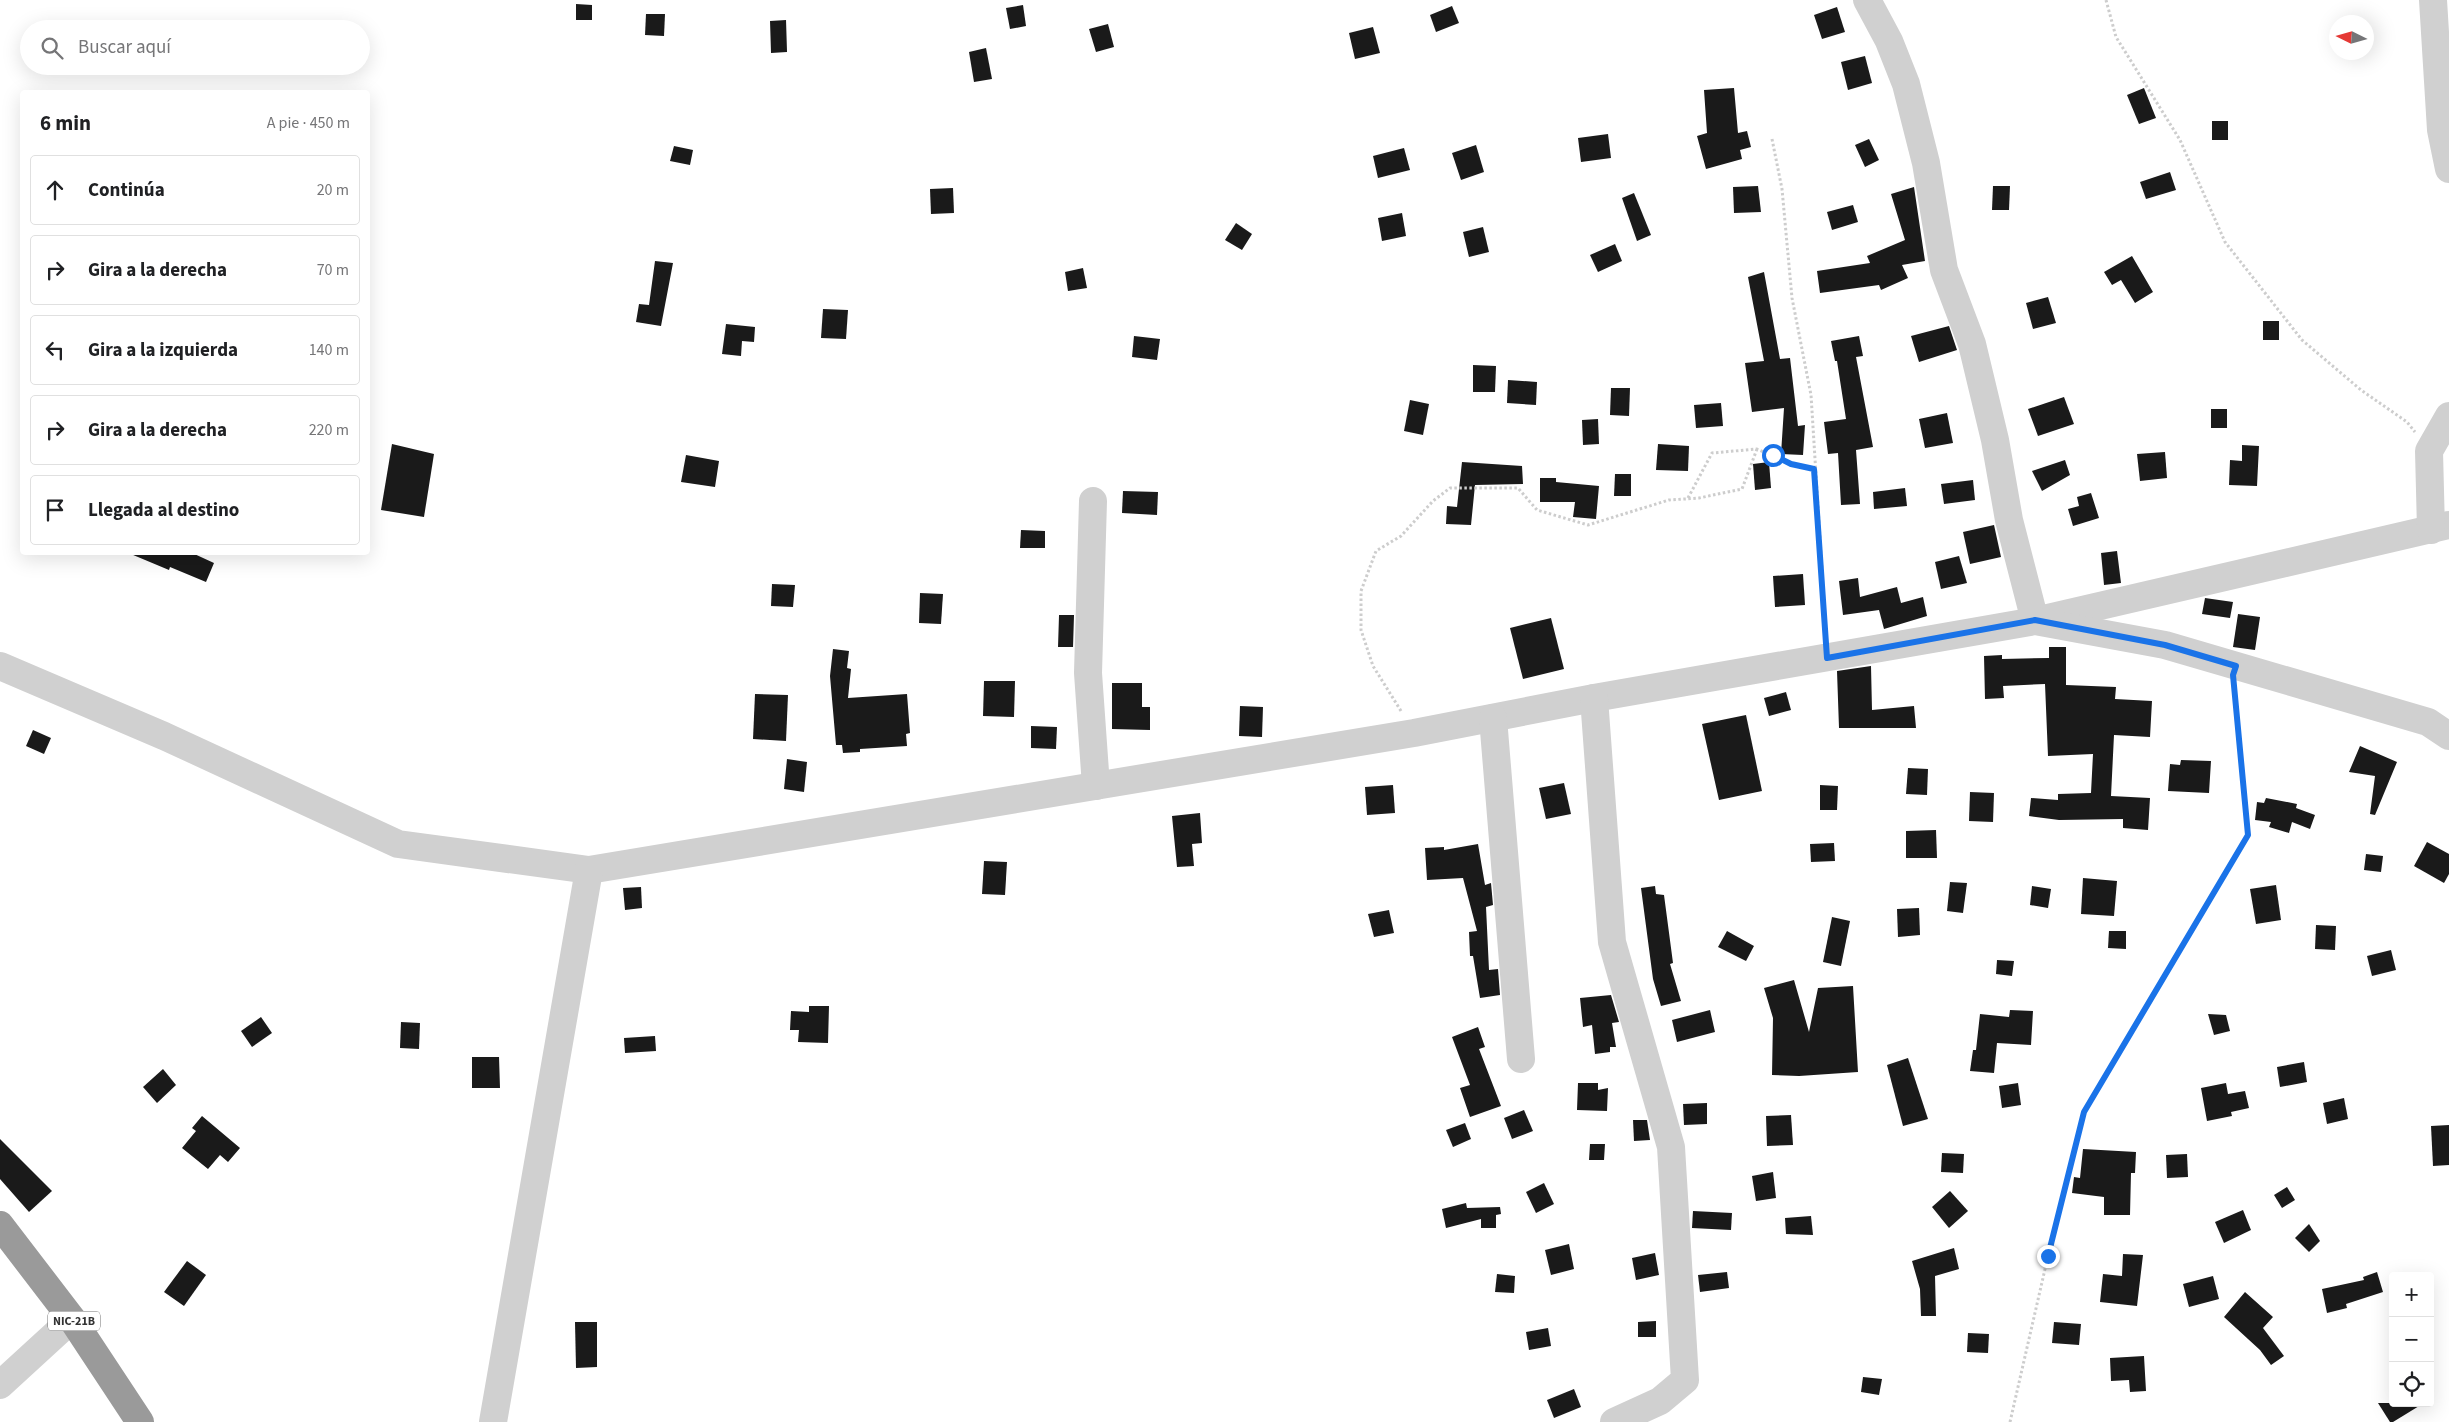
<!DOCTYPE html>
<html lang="es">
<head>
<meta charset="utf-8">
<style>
  body { margin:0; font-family:"Source Sans 3",sans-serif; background:#f6f6f6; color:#202124 }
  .controls { position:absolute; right:15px; bottom:15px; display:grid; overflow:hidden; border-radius:5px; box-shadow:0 5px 20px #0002 }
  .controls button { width:45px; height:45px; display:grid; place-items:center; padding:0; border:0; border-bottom:1px solid #e0e0e0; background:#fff; color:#202124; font:25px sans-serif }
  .compass { position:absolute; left:2329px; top:15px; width:45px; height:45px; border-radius:50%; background:#fff; box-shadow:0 5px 20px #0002; rotate:275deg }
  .stop { position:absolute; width:15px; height:15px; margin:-11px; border:4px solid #1a73e8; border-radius:50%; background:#fff }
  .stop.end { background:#1a73e8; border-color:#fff; box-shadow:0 1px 5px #0008 }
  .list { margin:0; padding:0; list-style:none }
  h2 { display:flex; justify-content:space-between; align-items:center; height:65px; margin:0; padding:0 20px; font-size:21px }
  h2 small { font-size:16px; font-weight:400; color:#757577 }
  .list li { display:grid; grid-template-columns:32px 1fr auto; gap:15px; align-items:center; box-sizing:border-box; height:70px; margin:0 10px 10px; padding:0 10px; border:1px solid #e0e0e0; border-radius:5px }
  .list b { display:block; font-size:19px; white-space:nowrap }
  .list em { font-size:16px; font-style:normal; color:#757577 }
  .icon { flex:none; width:28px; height:28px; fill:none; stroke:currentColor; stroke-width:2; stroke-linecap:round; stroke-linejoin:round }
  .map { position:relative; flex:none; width:2449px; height:1422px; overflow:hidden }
  .search { position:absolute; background:#fff; box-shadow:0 5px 20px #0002; left:20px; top:20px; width:350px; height:55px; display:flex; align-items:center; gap:12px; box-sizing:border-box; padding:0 18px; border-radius:28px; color:#757577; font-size:19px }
  .panel { position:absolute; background:#fff; box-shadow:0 5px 20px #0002; left:20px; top:90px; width:350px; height:465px; border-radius:5px }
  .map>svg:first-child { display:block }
</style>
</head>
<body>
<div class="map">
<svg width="2449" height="1422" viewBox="0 0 2449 1422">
  <rect width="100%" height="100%" fill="#fff"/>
  <g fill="#1a1a1a">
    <polygon points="576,4 592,5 592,20 576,20"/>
    <polygon points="1023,5 1026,26 1010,29 1006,8"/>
    <polygon points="1452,6 1459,23 1436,32 1430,15"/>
    <polygon points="1837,7 1845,32 1822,39 1814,15"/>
    <polygon points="646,14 665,14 664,36 645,35"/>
    <polygon points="786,20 787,52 771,53 770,21"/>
    <polygon points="1108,24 1114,47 1096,52 1089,29"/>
    <polygon points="1373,27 1380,53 1355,59 1349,33"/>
    <polygon points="986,48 992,79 974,82 969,52"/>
    <polygon points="1865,56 1872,83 1848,90 1841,62"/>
    <polygon points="1734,88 1738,133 1747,131 1751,147 1740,150 1742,159 1706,169 1697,136 1707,133 1704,90"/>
    <polygon points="2144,88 2156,118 2139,124 2127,95"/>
    <rect x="2212" y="121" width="16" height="19"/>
    <polygon points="1608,134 1611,158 1581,162 1578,138"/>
    <polygon points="1869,139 1879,160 1865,167 1855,145"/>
    <polygon points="1476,145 1484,172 1461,180 1452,153"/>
    <polygon points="674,146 693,150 690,165 670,161"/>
    <polygon points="1404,148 1410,170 1378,178 1373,156"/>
    <polygon points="2170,172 2176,190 2146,199 2140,182"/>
    <polygon points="1758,186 1761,212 1734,213 1733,187"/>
    <polygon points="1993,186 2010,186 2009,210 1992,210"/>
    <polygon points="1914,187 1925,261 1902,265 1908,278 1881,290 1879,285 1820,293 1817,271 1870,263 1867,256 1905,240 1891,194"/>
    <polygon points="953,188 954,213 931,214 930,189"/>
    <polygon points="1634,193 1651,235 1637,241 1622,198"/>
    <polygon points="1853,205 1858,222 1832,230 1827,212"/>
    <polygon points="1402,213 1406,236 1382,241 1378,218"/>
    <polygon points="1236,223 1252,234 1242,250 1225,240"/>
    <polygon points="1483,227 1489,252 1469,257 1463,232"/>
    <polygon points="1615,244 1622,261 1598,272 1590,255"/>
    <polygon points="2132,256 2153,292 2135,303 2121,280 2112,285 2104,272"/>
    <polygon points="655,261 673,263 661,326 636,322 639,304 649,305"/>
    <polygon points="1083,268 1087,288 1068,291 1065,272"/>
    <polygon points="1764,272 1780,359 1790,358 1798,426 1805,425 1803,455 1781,454 1784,408 1752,412 1745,363 1764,361 1748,277"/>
    <polygon points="2048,297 2056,323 2033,329 2026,303"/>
    <polygon points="823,309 848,310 846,339 821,338"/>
    <rect x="2263" y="321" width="16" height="19"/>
    <polygon points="726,324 755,327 754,342 742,341 741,356 722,354"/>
    <polygon points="1949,326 1957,350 1919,362 1911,336"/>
    <polygon points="1134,336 1160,339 1157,360 1132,357"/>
    <polygon points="1859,336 1863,356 1856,357 1873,447 1856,450 1860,504 1841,505 1838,453 1828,454 1824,422 1846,419 1837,361 1835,361 1831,341"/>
    <polygon points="1473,365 1496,366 1495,392 1473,392"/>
    <polygon points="1508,380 1537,382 1536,405 1507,403"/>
    <polygon points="1611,388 1630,388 1629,416 1610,415"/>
    <polygon points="2064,397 2074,424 2038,436 2028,409"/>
    <polygon points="1410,400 1429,404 1423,435 1404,431"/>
    <polygon points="1721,403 1723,426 1696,428 1694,405"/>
    <rect x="2211" y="409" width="16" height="19"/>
    <polygon points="1947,413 1953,443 1925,448 1919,419"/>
    <polygon points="1598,419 1599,444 1583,445 1582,420"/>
    <polygon points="392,444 434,454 424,517 381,510"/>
    <polygon points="1658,444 1689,446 1688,471 1656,470"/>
    <polygon points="2242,445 2259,446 2257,486 2229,485 2230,460 2242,461"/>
    <polygon points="2165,452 2167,478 2140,481 2137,454"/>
    <polygon points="686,455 719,461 715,487 681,482"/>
    <polygon points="2065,460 2070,475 2042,491 2032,471"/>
    <polygon points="1462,462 1522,466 1523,484 1475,485 1471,525 1446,524 1447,506 1457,507"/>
    <polygon points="1769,462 1771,488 1755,490 1753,464"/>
    <polygon points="1615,474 1631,474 1631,496 1614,496"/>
    <polygon points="1540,478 1556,478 1556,482 1599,486 1596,519 1573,517 1575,502 1540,502"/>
    <polygon points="1973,480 1975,500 1944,504 1941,484"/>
    <polygon points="1905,488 1907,506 1874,509 1873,492"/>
    <polygon points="1123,491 1158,492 1157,515 1122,513"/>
    <polygon points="2091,493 2099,518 2073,526 2068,509 2079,506 2077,497"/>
    <polygon points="1994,525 2001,557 1970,564 1963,532"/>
    <polygon points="1021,530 1045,531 1045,548 1020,548"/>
    <polygon points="2117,551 2121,583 2104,585 2101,553"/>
    <polygon points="126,552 190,552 214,563 206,582 170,567 169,570"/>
    <polygon points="1959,556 1967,583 1941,589 1935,562"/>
    <polygon points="1803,574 1805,605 1775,607 1773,576"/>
    <polygon points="1858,578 1860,597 1897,587 1901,603 1923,597 1927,616 1884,629 1879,610 1843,615 1839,581"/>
    <polygon points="772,584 795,585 793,607 771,606"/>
    <polygon points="920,593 943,594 941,624 919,623"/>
    <polygon points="2205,598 2233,602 2230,618 2202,614"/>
    <polygon points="2238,614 2260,617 2255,650 2233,647"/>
    <polygon points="1059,615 1074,615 1073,647 1058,647"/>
    <polygon points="1551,618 1564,669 1523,679 1510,628"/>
    <polygon points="2049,647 2066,647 2066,685 2116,687 2115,699 2152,701 2150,737 2114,735 2111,796 2150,798 2148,830 2123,828 2123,819 2059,820 2029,816 2031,798 2058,800 2058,794 2091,793 2093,754 2048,756 2045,684 2003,686 2004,698 1985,699 1984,656 2002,655 2002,659 2049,658"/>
    <polygon points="833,649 849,651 847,668 851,669 848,698 907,694 910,733 906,734 907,746 860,749 860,752 843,753 842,745 836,745 830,676"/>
    <polygon points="1871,666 1872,710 1914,706 1916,728 1839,728 1837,671"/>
    <polygon points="984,681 1015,681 1014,717 983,716"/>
    <polygon points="1112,683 1142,683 1142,707 1150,707 1150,730 1112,729"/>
    <polygon points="1786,692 1791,710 1769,716 1764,698"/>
    <polygon points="755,694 788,695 786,741 753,739"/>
    <polygon points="1240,706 1263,707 1262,737 1239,736"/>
    <polygon points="1746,715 1762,791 1719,800 1702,724"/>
    <polygon points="1031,726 1057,727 1056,749 1031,748"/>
    <polygon points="33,730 51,738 44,754 26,746"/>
    <polygon points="2360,746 2397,762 2375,815 2370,814 2375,776 2349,772"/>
    <polygon points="787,759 807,762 804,792 784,789"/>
    <polygon points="2181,760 2211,761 2209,793 2168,791 2170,764 2180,765"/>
    <polygon points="1908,768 1928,769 1927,795 1906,794"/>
    <polygon points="1564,783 1571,814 1546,819 1539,788"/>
    <polygon points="1393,785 1395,813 1367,815 1365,787"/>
    <polygon points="1820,785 1838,786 1837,810 1820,810"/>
    <polygon points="1970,792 1994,793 1993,822 1969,821"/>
    <polygon points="2266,798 2297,804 2296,808 2315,815 2310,829 2292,822 2289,833 2269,827 2271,822 2255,820 2257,802 2264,803"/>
    <polygon points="1200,813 1202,843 1192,844 1194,866 1177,867 1172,816"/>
    <polygon points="1936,830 1937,858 1906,858 1906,831"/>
    <polygon points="2427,842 2449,854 2449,874 2444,883 2414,866"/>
    <polygon points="1834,843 1835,861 1811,862 1810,844"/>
    <polygon points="1478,844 1485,885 1491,883 1493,905 1486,907 1489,970 1498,969 1500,995 1480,998 1473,956 1470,956 1469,932 1477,931 1463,878 1427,880 1425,848 1444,847 1444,850"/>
    <polygon points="2366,854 2383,856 2381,872 2364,870"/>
    <polygon points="984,861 1007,862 1005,895 982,894"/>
    <polygon points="2083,878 2117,881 2114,916 2081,914"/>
    <polygon points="1950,882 1967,883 1963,913 1947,911"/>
    <polygon points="2276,885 2281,920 2256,924 2250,889"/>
    <polygon points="1655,886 1656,894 1664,895 1673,963 1670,964 1681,1001 1661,1006 1653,979 1641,888"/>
    <polygon points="2032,886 2051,889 2048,908 2030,905"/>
    <polygon points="641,887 642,908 625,910 623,888"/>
    <polygon points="1919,908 1920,935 1898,937 1897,909"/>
    <polygon points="1389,910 1394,933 1374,937 1368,914"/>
    <polygon points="1832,917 1850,921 1841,966 1823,962"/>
    <polygon points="2316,925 2336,926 2335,950 2315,949"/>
    <polygon points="1727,931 1754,946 1746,961 1718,947"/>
    <polygon points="2109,931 2126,931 2126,949 2108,948"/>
    <polygon points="2391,950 2396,970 2372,976 2367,956"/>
    <polygon points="1997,960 2014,961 2012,976 1996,974"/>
    <polygon points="1794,980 1809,1032 1818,988 1853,986 1858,1072 1799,1076 1772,1075 1773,1018 1764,988"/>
    <polygon points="1611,995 1619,1022 1612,1023 1616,1047 1610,1047 1610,1052 1595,1054 1592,1025 1583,1027 1580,998"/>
    <polygon points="809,1006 829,1006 828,1043 798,1042 799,1030 790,1030 791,1011 809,1012"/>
    <polygon points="1710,1010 1715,1032 1677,1042 1672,1020"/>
    <polygon points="2010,1010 2033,1011 2031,1045 1997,1043 1994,1073 1970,1071 1973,1050 1976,1050 1980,1014 2009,1017"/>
    <polygon points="2208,1014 2226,1015 2230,1031 2214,1035"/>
    <polygon points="261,1017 272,1033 252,1047 241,1031"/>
    <polygon points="401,1022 420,1023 419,1049 400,1048"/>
    <polygon points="1478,1027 1485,1047 1479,1049 1501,1106 1470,1117 1460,1088 1470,1085 1452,1037"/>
    <polygon points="655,1036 656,1051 625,1053 624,1038"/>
    <polygon points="472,1057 499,1057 500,1088 472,1088"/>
    <polygon points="1908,1058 1928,1119 1903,1126 1887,1065"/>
    <polygon points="2304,1062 2307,1082 2280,1087 2277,1067"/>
    <polygon points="163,1069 176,1085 157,1103 143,1087"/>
    <polygon points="1578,1083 1598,1083 1598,1090 1608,1088 1607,1111 1577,1110"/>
    <polygon points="2018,1083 2021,1105 2002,1108 1999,1086"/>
    <polygon points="2226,1083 2228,1094 2245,1091 2249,1108 2231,1112 2232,1116 2207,1121 2201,1088"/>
    <polygon points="2344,1098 2348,1119 2327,1124 2323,1103"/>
    <polygon points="1707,1103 1707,1124 1684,1125 1683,1104"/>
    <polygon points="1524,1110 1533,1131 1512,1139 1504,1118"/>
    <polygon points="1791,1115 1793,1145 1767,1146 1766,1116"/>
    <polygon points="202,1116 240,1148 228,1162 220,1155 208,1169 182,1148 196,1131 192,1128"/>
    <polygon points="1633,1120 1647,1120 1650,1140 1634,1141"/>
    <polygon points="1465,1123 1471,1139 1453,1147 1446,1130"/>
    <polygon points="2449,1125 2449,1165 2433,1166 2431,1126"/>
    <polygon points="0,1139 52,1191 29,1212 0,1179"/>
    <polygon points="1590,1144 1605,1144 1604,1160 1589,1160"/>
    <polygon points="2083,1149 2136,1152 2135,1173 2131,1173 2130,1215 2104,1215 2104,1197 2072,1193 2074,1177 2080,1178"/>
    <polygon points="1942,1153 1964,1154 1963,1173 1941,1172"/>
    <polygon points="2187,1154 2188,1177 2167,1178 2166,1155"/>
    <polygon points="1773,1172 1776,1198 1756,1201 1752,1176"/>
    <polygon points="1544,1183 1554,1204 1536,1213 1526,1192"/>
    <polygon points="2287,1187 2295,1200 2282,1208 2274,1195"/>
    <polygon points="1950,1191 1968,1211 1949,1228 1932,1207"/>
    <polygon points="1466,1203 1467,1208 1500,1207 1501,1214 1496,1215 1496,1228 1481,1228 1481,1219 1446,1228 1442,1209"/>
    <polygon points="2243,1210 2251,1230 2224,1243 2215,1222"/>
    <polygon points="1693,1211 1732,1213 1731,1230 1692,1228"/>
    <polygon points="1811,1216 1813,1235 1786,1234 1785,1218"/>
    <polygon points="2309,1224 2320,1241 2309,1252 2295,1238"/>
    <polygon points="1569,1244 1574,1269 1551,1275 1545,1250"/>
    <polygon points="1954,1248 1959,1269 1935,1276 1936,1316 1921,1316 1920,1289 1912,1261"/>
    <polygon points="1655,1253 1659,1275 1636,1280 1632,1258"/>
    <polygon points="2123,1254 2143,1255 2137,1306 2100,1302 2103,1274 2122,1276"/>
    <polygon points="187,1261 206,1275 184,1306 164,1292"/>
    <polygon points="1727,1272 1729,1288 1700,1292 1698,1275"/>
    <polygon points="2377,1272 2383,1292 2346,1304 2347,1308 2327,1313 2322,1289 2364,1280 2363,1277"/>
    <polygon points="1497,1274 1515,1276 1514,1293 1495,1292"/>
    <polygon points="2213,1276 2219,1299 2189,1307 2183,1284"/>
    <polygon points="2245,1292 2273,1317 2263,1328 2284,1356 2271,1365 2260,1350 2224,1317"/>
    <polygon points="1656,1321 1656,1337 1638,1337 1638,1322"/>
    <polygon points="575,1322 597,1322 597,1367 576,1368"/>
    <polygon points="2054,1322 2081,1324 2079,1345 2052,1343"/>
    <polygon points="1548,1328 1551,1346 1529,1350 1526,1332"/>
    <polygon points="1968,1333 1989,1334 1988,1353 1967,1352"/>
    <polygon points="2144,1356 2146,1391 2130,1392 2129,1380 2111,1381 2110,1358"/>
    <polygon points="1863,1377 1882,1379 1879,1395 1861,1392"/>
    <polygon points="1574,1389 1581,1407 1554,1418 1547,1400"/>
    <polygon points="2378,1403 2424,1403 2393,1422 2390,1422"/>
  </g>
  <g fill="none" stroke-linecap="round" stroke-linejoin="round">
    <g stroke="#cdcdcd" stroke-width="3" stroke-dasharray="2.5 2.5" stroke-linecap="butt">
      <polyline points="2106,0 2116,37 2180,140 2225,242 2302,340 2361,390 2407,422 2415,432"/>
      <polyline points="1772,139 1782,189 1792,298 1811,395 1826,634"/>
      <polyline points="1688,498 1712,453 1757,449 1791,464 1814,469"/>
      <polyline points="1401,711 1373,666 1361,630 1361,591 1376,551 1401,536 1433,501 1450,488 1518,488 1537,510 1588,525 1669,500 1699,498 1742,489 1757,449"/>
      <polyline points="2010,1422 2048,1256 2084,1112 2248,835 2234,689"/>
    </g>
    <g stroke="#d0d0d0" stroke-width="28">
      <polyline points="1867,0 1889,41 1906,84 1926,163 1944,270 1972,344 1995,440 2009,520 2035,621 2449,525"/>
      <polyline points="2433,0 2441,130 2449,169"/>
      <polyline points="1093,501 1088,673 1096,786"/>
      <polyline points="2431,530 2429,451 2449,416"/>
      <polyline points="0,666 164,736 398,844 589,870 1414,733 1594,698 2035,621 2165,645 2428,722 2449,736"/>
      <polyline points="1594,698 1612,942 1671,1147 1685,1380 1660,1401 1614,1422"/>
      <polyline points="1493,718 1521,1059"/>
      <polyline points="0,1385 72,1319"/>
      <polyline points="493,1422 589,870"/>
    </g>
    <polyline stroke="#9a9a9a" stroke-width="28" points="0,1225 72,1319 140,1422"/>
  </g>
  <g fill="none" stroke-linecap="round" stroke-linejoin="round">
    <polyline stroke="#1a73e8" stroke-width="6" points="1773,455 1791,464 1814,469 1827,658 2035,620 2165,645 2236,666 2233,675 2248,835 2084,1112 2048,1256"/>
  </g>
  <g text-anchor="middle" stroke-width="5" stroke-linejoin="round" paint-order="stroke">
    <rect fill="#fff" stroke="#707070" stroke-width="1" x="48" y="1311.5" width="52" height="19" rx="4"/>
    <g font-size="12" font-weight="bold" fill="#333">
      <text x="74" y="1325">NIC-21B</text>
    </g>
  </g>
</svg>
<div class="controls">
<button>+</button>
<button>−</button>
<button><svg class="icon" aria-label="locate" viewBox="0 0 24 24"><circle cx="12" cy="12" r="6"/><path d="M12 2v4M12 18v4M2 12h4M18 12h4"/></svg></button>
</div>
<svg class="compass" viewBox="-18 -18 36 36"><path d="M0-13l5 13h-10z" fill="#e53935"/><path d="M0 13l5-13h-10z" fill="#757577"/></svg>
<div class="stop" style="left:1773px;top:455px"></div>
<div class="stop end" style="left:2048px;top:1256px"></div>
<div class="search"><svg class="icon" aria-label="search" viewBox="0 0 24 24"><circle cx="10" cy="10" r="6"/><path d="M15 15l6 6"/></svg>Buscar aquí</div>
<section class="panel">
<h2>6 min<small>A pie · 450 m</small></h2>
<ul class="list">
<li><svg class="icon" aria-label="ahead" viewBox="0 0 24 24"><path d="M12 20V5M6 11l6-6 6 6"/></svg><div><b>Continúa</b></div><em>20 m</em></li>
<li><svg class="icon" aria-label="right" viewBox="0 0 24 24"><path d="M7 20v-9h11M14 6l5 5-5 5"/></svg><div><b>Gira a la derecha</b></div><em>70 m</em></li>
<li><svg class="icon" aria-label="left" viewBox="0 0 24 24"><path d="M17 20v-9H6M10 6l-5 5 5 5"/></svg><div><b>Gira a la izquierda</b></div><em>140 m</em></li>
<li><svg class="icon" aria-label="right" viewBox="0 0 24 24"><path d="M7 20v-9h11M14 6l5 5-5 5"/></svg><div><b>Gira a la derecha</b></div><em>220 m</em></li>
<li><svg class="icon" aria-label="arrive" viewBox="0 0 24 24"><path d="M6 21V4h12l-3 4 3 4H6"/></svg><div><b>Llegada al destino</b></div></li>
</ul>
</section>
</div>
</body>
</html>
